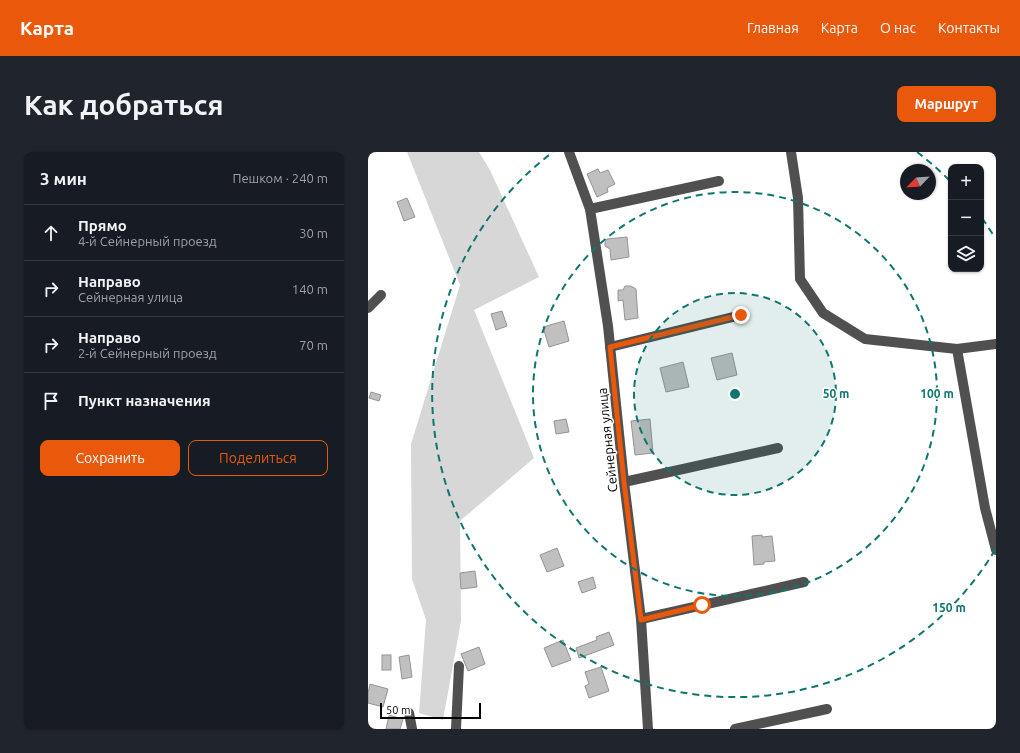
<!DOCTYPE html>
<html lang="ru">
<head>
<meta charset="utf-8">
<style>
  body { margin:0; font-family:Ubuntu,sans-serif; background:#20242c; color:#f1f3f6 }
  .controls { position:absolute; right:12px; top:12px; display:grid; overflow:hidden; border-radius:8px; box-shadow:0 1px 3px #0004 }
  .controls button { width:36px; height:36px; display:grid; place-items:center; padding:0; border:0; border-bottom:1px solid #363941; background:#171b24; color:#f1f3f6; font:20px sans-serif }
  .compass { position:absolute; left:532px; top:12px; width:36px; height:36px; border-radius:50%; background:#171b24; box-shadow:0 1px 3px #0004; rotate:245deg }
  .scale { position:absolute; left:12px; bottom:10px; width:101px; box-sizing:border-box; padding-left:4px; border:2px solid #000; border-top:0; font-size:11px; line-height:14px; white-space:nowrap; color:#000; -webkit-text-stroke:3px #fff; paint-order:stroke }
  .stop { position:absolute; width:12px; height:12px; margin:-9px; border:3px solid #ea580c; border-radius:50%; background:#fff }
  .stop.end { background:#ea580c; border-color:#fff; box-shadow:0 1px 4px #0008 }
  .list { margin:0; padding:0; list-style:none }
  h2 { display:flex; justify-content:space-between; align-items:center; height:52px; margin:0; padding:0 16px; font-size:17px }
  h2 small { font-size:13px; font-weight:400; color:#9ea1a6 }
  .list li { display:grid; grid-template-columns:26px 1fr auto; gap:12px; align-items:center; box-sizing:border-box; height:56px; padding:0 16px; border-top:1px solid #363941 }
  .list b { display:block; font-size:15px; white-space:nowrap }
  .list p { margin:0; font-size:13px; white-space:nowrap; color:#9ea1a6 }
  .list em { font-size:13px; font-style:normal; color:#9ea1a6 }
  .actions { display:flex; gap:8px; padding:12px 16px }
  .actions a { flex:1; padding:9px 0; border:1px solid #ea580c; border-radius:8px; text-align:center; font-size:14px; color:#ea580c }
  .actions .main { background:#ea580c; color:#fff }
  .icon { flex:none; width:22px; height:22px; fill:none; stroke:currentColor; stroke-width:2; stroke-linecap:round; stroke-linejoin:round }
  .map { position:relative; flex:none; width:628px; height:577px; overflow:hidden; border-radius:8px }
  header { display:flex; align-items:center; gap:24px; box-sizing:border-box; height:56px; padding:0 20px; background:#ea580c; color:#fff }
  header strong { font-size:19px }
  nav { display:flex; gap:22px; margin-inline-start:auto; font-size:14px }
  .intro { display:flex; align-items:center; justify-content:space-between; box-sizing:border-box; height:96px; padding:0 24px }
  h1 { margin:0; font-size:28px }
  .button { padding:10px 18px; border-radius:8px; background:#ea580c; color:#fff; font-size:14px; font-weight:700 }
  main { display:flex; gap:24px; padding:0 24px }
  aside { flex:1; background:#171b24; border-radius:8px; box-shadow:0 1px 3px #0004 }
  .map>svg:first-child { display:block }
</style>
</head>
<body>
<header>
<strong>Карта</strong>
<nav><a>Главная</a><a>Карта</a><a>О нас</a><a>Контакты</a></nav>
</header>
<div class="intro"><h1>Как добраться</h1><a class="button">Маршрут</a></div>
<main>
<aside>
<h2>3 мин<small>Пешком · 240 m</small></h2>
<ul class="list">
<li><svg class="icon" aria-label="ahead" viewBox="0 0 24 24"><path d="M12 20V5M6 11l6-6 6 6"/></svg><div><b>Прямо</b><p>4-й Сейнерный проезд</p></div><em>30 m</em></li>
<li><svg class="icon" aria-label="right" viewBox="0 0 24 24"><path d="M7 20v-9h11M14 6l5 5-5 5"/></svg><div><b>Направо</b><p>Сейнерная улица</p></div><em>140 m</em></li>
<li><svg class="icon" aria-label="right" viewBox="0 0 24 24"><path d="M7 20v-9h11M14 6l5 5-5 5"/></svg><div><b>Направо</b><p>2-й Сейнерный проезд</p></div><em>70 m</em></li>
<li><svg class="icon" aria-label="arrive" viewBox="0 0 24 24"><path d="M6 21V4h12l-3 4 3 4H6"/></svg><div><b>Пункт назначения</b></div></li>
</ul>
<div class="actions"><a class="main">Сохранить</a><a>Поделиться</a></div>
</aside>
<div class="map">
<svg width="628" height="577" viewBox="0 0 628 577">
  <rect width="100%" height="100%" fill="#fff"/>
  <polygon fill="#d7d7d7" points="39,0 111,0 122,18 171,125 106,158 166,306 92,369 93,469 75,568 51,561 58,468 44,427 43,292 92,133"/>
  <g fill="#c0c0c0" stroke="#949494">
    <polygon points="230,17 232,21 240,18 247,32 239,36 240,40 229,45 219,22"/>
    <polygon points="39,46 47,65 36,69 29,50"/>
    <polygon points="259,85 261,105 243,108 242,97 237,94 237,90 239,87"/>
    <polygon points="257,134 263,134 268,137 270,166 257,168 255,148 250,149 250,138 255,138"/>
    <polygon points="134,159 139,174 128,178 123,162"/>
    <polygon points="196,169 201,189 181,195 175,175"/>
    <polygon points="364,201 369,223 349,228 343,206"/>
    <polygon points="315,210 321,235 298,240 292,216"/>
    <polygon points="3,240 13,243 11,249 1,246"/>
    <polygon points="198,267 201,280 188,282 186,269"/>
    <polygon points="282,267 285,301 267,303 263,269"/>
    <polygon points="394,383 394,385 404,384 407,409 396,410 396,412 386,413 384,384"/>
    <polygon points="189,396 196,414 179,420 172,403"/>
    <polygon points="107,419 109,435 93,437 92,421"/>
    <polygon points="225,425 228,436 214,441 210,430"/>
    <polygon points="241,480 246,493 211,506 208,496 229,488 228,485"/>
    <polygon points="195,488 203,508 184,515 176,496"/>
    <polygon points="111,495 117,512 100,519 93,502"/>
    <rect x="14" y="503" width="9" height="15"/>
    <polygon points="41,503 44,525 34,527 31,505"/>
    <polygon points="233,515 241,539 221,546 217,534 221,532 217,520"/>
    <polygon points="2,532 20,537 15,555 0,551 0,541"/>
    <polygon points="21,563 35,567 32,577 18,577"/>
  </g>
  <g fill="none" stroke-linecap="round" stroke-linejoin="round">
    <g stroke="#505050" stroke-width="10">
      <polyline points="201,0 222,57 240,174 256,330 273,467 280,577"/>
      <polyline points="423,0 430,46 432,127 455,161 497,187 589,197 628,192"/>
      <polyline points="222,57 351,29"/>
      <polyline points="0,156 13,143"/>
      <polyline points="242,195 373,163"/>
      <polyline points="589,197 617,356 628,398"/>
      <polyline points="256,330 410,296"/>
      <polyline points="273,467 436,430"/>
      <polyline points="41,561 44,577"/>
      <polyline points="88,577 91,514"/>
      <polyline points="367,577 459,557"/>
    </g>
  </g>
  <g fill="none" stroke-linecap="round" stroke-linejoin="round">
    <polyline stroke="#ea580c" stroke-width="5" points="334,453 273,468 256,330 242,195 373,163"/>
  </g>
  <circle cx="367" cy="242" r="101" fill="#0f766e" fill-opacity=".12"/>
  <g fill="none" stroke="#0f766e" stroke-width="2" stroke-dasharray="7 5">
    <circle cx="367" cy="242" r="101"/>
    <circle cx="367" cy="242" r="202"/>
    <path d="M627 398A303 303 0 1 1 185 0M549 0A303 303 0 0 1 581 28M614 66A303 303 0 0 1 627 86"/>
  </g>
  <g text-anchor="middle" stroke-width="3" stroke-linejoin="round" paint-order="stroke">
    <g font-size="13" fill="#000" stroke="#fff">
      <text transform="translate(239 288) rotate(-96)" y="5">Сейнерная улица</text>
    </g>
  </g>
  <circle cx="367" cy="242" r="6" fill="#0f766e" stroke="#fff" stroke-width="2"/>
  <g font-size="12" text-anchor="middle" font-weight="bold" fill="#0f766e" stroke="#fff" stroke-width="3" stroke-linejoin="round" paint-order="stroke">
    <text x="468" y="246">50 m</text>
    <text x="569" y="246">100 m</text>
    <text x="581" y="460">150 m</text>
  </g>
</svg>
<div class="controls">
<button>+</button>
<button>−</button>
<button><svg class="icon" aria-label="layers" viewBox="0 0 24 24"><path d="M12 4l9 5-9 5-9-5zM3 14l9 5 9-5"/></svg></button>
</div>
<svg class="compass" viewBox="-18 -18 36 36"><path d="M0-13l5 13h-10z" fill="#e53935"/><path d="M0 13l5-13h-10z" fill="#9ea1a6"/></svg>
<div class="scale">50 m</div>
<div class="stop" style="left:334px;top:453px"></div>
<div class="stop end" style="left:373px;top:163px"></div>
</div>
</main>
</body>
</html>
